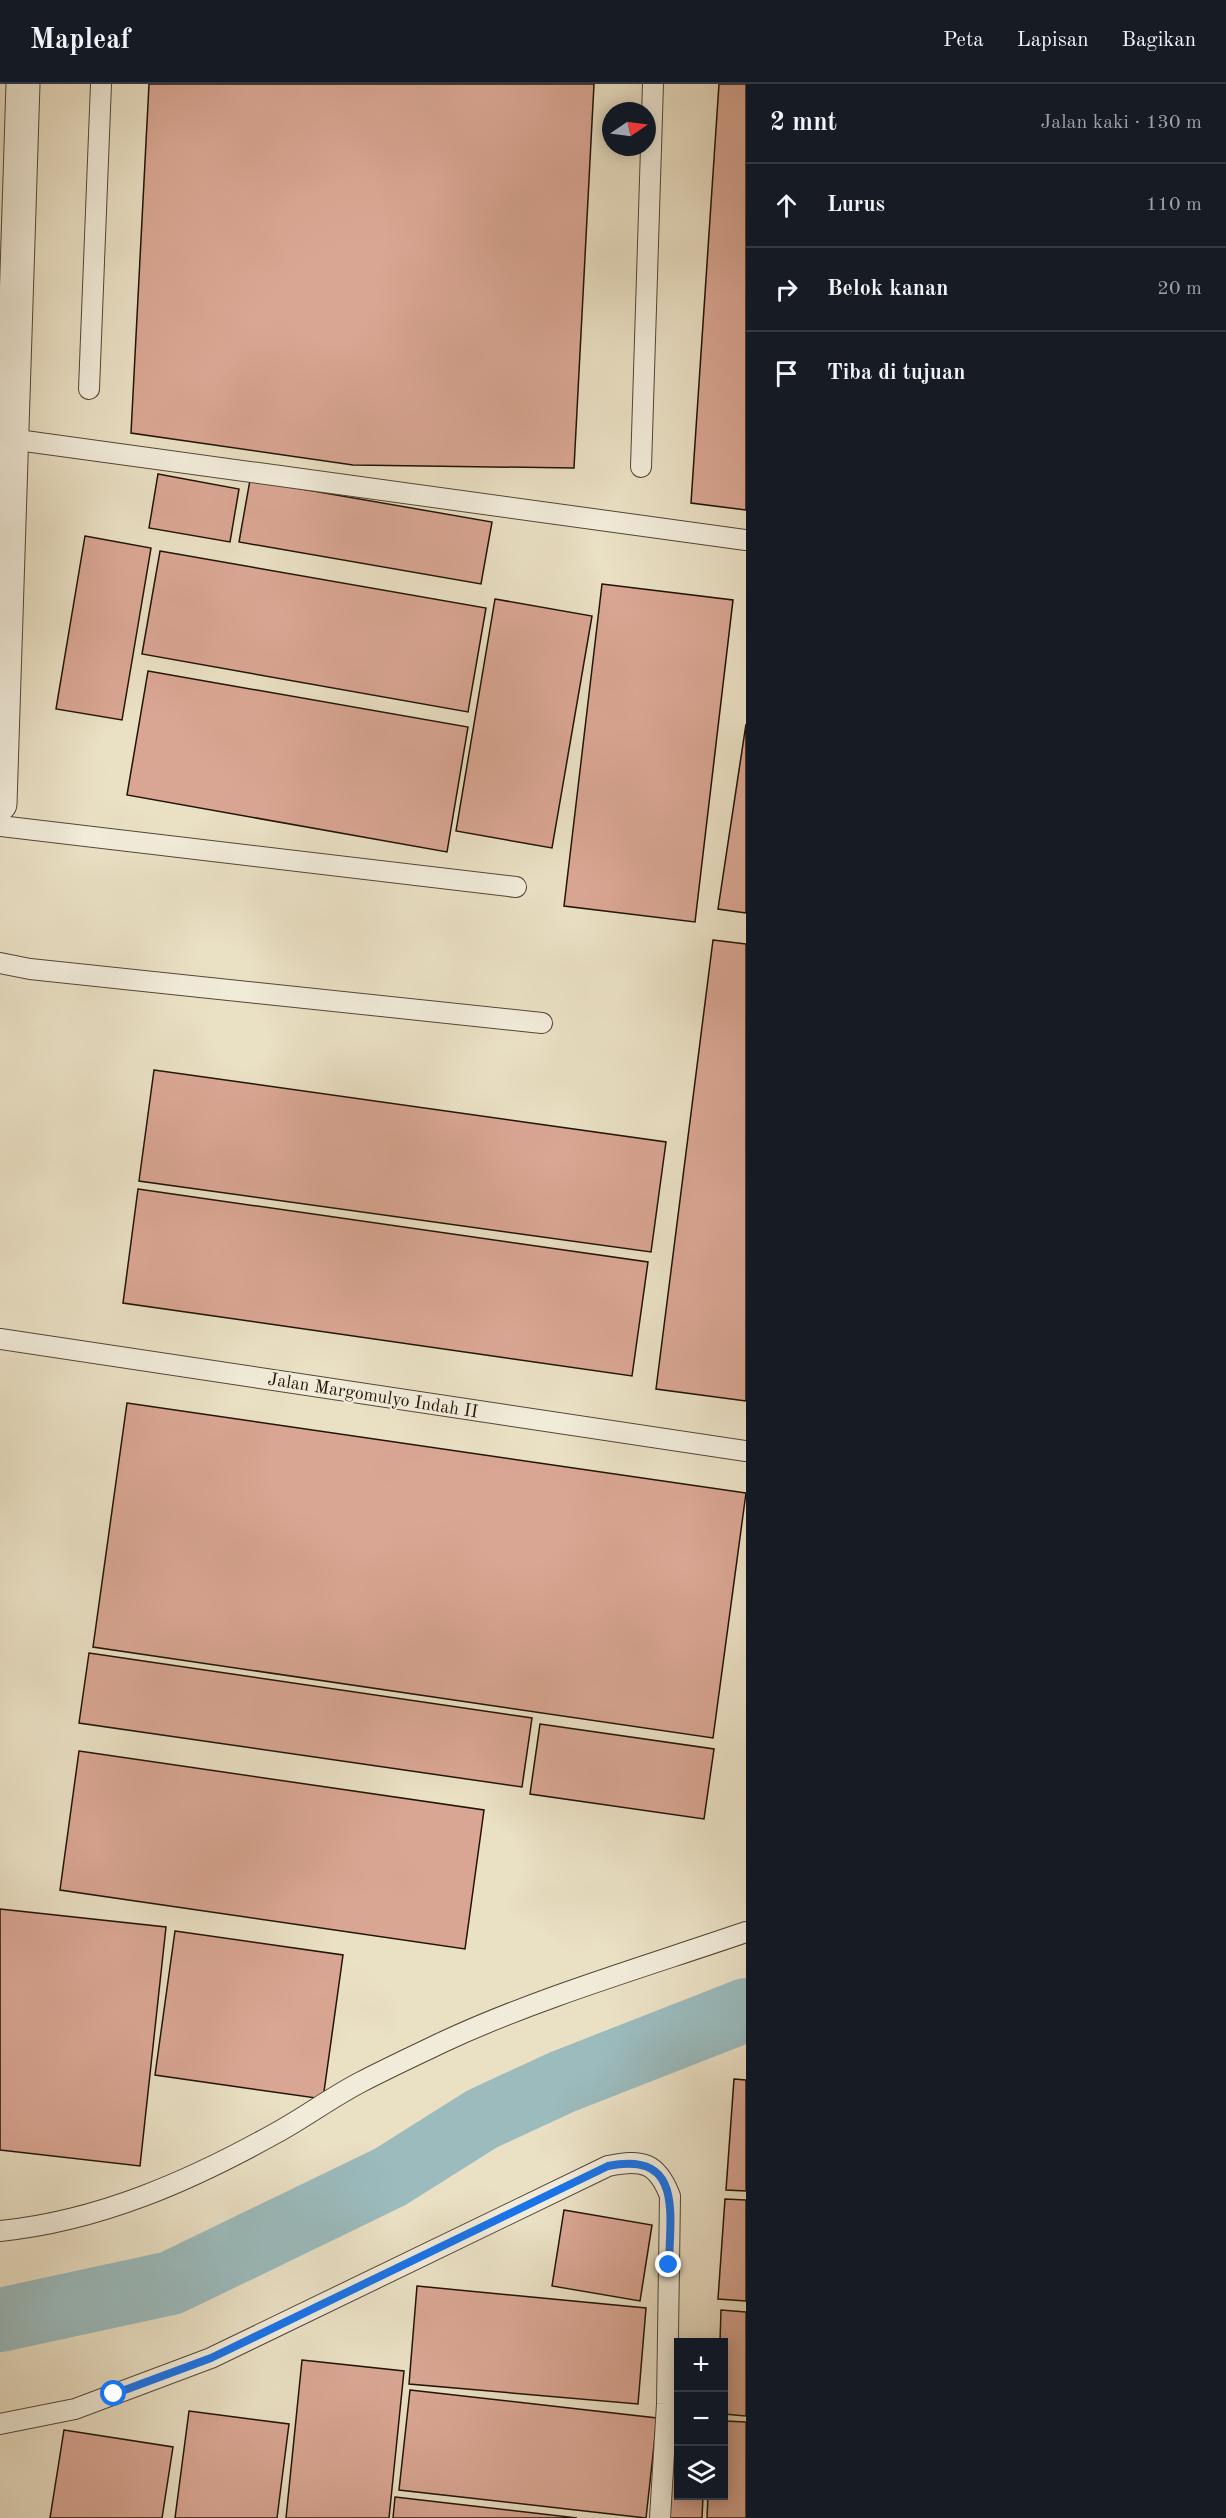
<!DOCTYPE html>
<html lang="id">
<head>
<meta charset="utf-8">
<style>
  body { margin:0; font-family:"Old Standard TT",serif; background:#242831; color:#f1f3f6 }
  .controls { position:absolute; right:18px; bottom:18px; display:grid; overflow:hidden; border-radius:0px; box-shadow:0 3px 15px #0003 }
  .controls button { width:54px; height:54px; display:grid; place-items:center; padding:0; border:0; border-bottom:2px solid #363941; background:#171b24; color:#f1f3f6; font:30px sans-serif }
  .compass { position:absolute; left:602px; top:18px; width:54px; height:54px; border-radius:50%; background:#171b24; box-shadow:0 3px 15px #0003; rotate:77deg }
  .stop { position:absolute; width:18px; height:18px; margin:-14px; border:4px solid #1a73e8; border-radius:50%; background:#fff }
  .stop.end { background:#1a73e8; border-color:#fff; box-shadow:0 2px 6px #0008 }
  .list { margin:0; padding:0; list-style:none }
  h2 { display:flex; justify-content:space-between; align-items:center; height:78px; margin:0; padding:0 24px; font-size:26px }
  h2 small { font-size:20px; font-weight:400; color:#9ea1a6 }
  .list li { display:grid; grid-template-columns:39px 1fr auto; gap:18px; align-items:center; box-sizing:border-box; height:84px; padding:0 24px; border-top:2px solid #363941 }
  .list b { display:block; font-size:22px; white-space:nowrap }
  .list em { font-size:20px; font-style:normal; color:#9ea1a6 }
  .icon { flex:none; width:33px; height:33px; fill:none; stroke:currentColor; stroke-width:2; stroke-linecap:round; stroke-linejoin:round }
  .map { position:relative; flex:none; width:746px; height:2434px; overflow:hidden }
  header { display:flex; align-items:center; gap:36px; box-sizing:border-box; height:84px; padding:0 30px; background:#171b24; border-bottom:2px solid #363941 }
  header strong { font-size:28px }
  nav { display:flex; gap:33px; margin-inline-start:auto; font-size:21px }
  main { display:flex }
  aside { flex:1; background:#171b24 }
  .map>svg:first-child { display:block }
</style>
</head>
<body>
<header>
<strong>Mapleaf</strong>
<nav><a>Peta</a><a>Lapisan</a><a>Bagikan</a></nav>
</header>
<main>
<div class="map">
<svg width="746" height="2434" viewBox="0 0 746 2434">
  <rect width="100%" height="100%" fill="#eae0c4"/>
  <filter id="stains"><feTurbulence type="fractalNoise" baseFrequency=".00333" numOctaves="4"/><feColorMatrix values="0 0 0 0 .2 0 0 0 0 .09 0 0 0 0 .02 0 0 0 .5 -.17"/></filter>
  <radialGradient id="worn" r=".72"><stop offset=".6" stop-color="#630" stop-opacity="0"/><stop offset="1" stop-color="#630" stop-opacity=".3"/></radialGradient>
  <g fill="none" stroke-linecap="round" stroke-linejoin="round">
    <polyline stroke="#9bbbbd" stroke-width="64" points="0,2236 171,2199 390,2093 482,2035 562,1998 746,1926"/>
  </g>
  <g fill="#d9a693" stroke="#211307" stroke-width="1.5">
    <polygon points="149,0 594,0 574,384 353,381 131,349"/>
    <polygon points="719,0 746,0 746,426 691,419"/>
    <polygon points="158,390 239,405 230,458 149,444"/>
    <polygon points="250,396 492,438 481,500 239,458"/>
    <polygon points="85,452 151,464 122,636 56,625"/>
    <polygon points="160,467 486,524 468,628 142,570"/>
    <polygon points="602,500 733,516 695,838 564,822"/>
    <polygon points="495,515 592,532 552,764 456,747"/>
    <polygon points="148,587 468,643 447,768 127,711"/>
    <polygon points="746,640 746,829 718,825"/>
    <polygon points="713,856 746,860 746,1317 656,1305"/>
    <polygon points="154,986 666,1058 651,1168 139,1097"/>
    <polygon points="138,1105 648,1178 632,1292 123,1219"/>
    <polygon points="127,1319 746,1409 713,1654 93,1563"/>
    <polygon points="89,1569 532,1634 522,1703 79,1639"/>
    <polygon points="540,1640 714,1665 704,1735 530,1710"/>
    <polygon points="79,1667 484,1726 465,1865 60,1806"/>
    <polygon points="0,1825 166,1843 140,2082 0,2066"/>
    <polygon points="175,1847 343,1871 323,2015 155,1991"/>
    <polygon points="734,1995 746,1996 746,2107 726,2106"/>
    <polygon points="725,2115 746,2116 746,2217 718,2215"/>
    <polygon points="564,2126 652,2141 640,2217 552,2202"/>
    <polygon points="417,2202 646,2224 638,2320 409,2300"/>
    <polygon points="721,2226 746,2228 746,2332 724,2330 724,2258 720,2258"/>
    <polygon points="302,2276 404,2287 389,2434 286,2434"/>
    <polygon points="410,2306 657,2334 646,2434 399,2406"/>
    <polygon points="668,2325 678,2326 678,2412 703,2412 702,2434 665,2434"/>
    <polygon points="189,2327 289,2340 277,2434 175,2434"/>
    <polygon points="724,2337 746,2338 746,2434 707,2434 708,2412 724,2412"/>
    <polygon points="64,2346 173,2363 162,2434 50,2434"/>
    <polygon points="395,2413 577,2434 393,2434"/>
  </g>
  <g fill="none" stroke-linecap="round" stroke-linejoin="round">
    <defs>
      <g id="service">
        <polyline points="89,305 101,0"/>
        <polyline points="3,354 746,456"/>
        <polyline points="641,383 653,0"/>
        <polyline points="0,742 516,803"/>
        <polyline points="0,879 30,885 542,939"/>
        <polyline points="0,1255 746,1367"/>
        <path d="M 0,2147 C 99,2137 190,2097 276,2049 C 305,2033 332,2013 361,1998 C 388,1984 416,1971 443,1958 C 537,1914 647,1882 746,1848"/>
        <path d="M 0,2340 L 75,2325 L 211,2274 L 608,2082 C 642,2075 657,2078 670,2112 L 667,2320 L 660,2434"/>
      </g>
      <polyline id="minor" points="0,720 23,0"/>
    </defs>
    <use href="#service" stroke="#534636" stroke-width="22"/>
    <use href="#minor" stroke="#534636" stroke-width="35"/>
    <use href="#service" stroke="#f1ebd9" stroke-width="20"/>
    <use href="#minor" stroke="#f1ebd9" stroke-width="33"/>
  </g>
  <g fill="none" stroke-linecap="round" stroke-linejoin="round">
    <path stroke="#1a73e8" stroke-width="8" d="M 114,2310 L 211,2274 L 608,2082 C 683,2067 670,2129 669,2181"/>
  </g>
  <g text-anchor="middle" stroke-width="4.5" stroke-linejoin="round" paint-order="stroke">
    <g font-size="18" fill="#211307" stroke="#f1ebd9">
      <text transform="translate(373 1311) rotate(9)" y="6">Jalan Margomulyo Indah II</text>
    </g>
  </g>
  <rect width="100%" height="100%" filter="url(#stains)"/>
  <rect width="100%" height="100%" fill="url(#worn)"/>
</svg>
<div class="controls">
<button>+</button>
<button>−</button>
<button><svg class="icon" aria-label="layers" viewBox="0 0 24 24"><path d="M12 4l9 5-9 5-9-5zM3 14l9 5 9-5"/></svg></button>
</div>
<svg class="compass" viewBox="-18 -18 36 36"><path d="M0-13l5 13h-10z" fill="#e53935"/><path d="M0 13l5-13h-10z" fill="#9ea1a6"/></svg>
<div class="stop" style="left:114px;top:2310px"></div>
<div class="stop end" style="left:669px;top:2181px"></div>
</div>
<aside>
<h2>2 mnt<small>Jalan kaki · 130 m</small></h2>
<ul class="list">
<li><svg class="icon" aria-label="ahead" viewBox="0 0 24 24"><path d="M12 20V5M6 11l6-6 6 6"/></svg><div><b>Lurus</b></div><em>110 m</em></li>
<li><svg class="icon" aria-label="right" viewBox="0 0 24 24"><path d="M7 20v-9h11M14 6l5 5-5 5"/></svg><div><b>Belok kanan</b></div><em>20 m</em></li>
<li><svg class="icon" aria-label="arrive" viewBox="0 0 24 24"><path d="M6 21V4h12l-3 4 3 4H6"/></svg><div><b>Tiba di tujuan</b></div></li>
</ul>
</aside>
</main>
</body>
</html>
